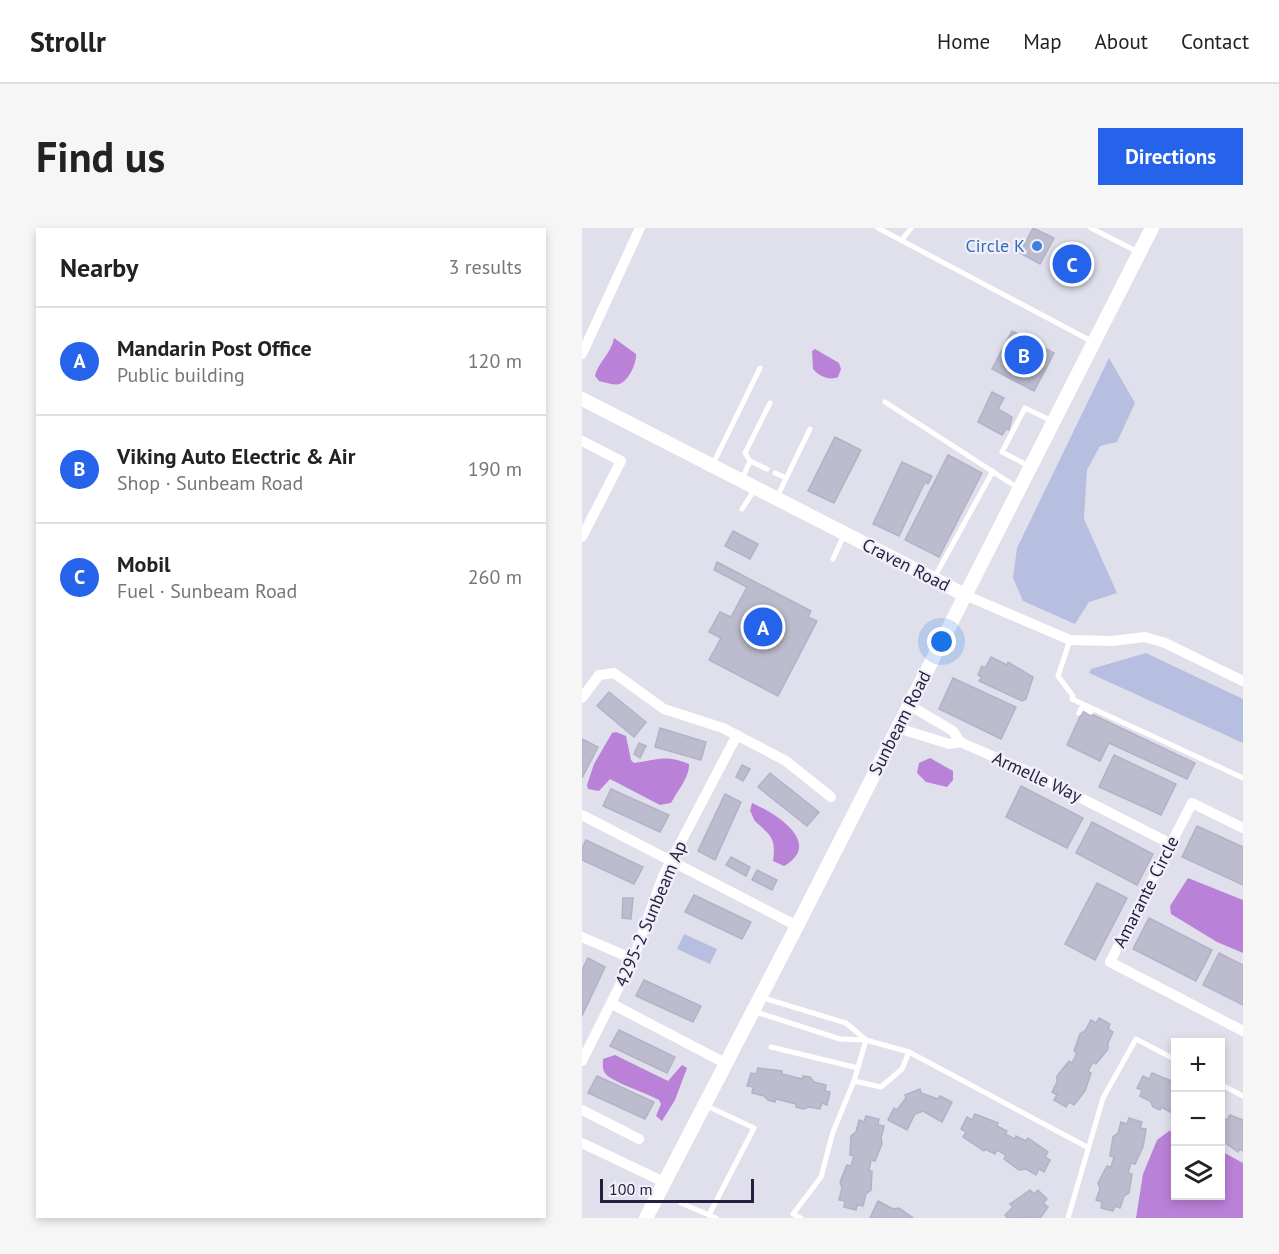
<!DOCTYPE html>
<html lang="en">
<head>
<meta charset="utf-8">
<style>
  body { margin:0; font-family:"PT Sans",sans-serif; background:#f6f6f6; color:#222 }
  .controls { position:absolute; right:18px; bottom:18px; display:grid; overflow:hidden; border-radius:0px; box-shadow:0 3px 9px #0003 }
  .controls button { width:54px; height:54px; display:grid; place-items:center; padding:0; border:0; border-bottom:2px solid #e0e0e0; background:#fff; color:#222; font:30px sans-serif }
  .scale { position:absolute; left:18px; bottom:15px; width:154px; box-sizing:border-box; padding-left:6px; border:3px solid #261e3f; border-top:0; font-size:16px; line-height:21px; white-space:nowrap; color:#261e3f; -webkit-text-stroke:4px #f0f0f9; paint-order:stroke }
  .you { position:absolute; left:360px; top:414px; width:21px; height:21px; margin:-15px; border:4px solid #fff; border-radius:50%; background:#1a73e8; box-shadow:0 0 0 9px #1a73e833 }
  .badge { display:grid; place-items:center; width:39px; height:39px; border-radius:50%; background:#2563eb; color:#fff; font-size:20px; font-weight:700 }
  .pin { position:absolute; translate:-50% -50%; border:3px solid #fff; box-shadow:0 2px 6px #0006 }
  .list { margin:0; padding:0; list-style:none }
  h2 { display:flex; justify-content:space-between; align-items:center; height:78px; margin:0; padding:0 24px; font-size:26px }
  h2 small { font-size:20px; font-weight:400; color:#767676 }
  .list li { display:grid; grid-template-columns:39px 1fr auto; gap:18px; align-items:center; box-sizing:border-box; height:108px; padding:0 24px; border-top:2px solid #e0e0e0 }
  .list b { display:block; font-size:22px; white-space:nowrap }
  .list p { margin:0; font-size:20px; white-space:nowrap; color:#767676 }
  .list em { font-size:20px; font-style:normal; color:#767676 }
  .icon { flex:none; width:33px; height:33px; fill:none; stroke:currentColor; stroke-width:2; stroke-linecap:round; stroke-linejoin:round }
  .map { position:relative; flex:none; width:661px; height:990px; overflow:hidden; border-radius:0px }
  header { display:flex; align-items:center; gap:36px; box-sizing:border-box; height:84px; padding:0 30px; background:#fff; border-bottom:2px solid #e0e0e0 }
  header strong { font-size:28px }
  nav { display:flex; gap:33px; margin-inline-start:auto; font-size:21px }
  .intro { display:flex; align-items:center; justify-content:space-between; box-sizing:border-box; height:144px; padding:0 36px }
  h1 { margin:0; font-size:42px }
  .button { padding:15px 27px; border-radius:0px; background:#2563eb; color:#fff; font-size:21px; font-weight:700 }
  main { display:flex; gap:36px; padding:0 36px }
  aside { flex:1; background:#fff; border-radius:0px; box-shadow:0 3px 9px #0003 }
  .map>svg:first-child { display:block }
</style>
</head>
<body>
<header>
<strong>Strollr</strong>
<nav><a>Home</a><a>Map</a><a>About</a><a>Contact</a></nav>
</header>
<div class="intro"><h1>Find us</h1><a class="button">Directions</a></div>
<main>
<aside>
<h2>Nearby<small>3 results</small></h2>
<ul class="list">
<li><span class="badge">A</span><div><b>Mandarin Post Office</b><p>Public building</p></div><em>120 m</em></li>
<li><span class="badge">B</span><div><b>Viking Auto Electric &amp; Air</b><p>Shop · Sunbeam Road</p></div><em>190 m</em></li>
<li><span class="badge">C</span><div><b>Mobil</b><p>Fuel · Sunbeam Road</p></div><em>260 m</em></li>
</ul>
</aside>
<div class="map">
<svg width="661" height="990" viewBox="0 0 661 990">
  <rect width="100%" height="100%" fill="#e0e0ec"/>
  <g fill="#b6bfe0">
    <polygon points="527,130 553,175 535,214 518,218 505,242 502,291 535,365 507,374 493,396 441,373 431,350 435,320"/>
    <polygon points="564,425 661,471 661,515 507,445 509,441"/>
    <polygon points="102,706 135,721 128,736 95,721"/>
  </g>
  <g fill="#ba81d8">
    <path d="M 32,110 L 54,126 C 55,135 46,154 37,156 C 31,158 23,154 17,153 L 13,148 C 16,134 29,126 32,110 Z"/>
    <path d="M 233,121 L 257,135 L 259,141 L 256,149 C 247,153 237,148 231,141 L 230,123 Z"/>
    <path d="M 34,504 L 44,508 L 49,532 L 52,535 C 76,532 83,526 107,536 C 108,549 95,563 89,575 L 78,577 L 28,551 L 17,563 L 6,561 L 5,557 L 12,536 L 30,505 Z"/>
    <polygon points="348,530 371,543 371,552 365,559 344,554 335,545 337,535"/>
    <path d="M 170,575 C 193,585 242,615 202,638 L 191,633 C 194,612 190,608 175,595 C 171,592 171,587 168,583 Z"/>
    <polygon points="606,650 661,672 661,725 635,714 589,686 588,678"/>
    <path d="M 33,827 L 86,853 L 100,837 L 105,840 L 93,872 L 80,893 L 74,888 L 79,876 L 77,872 C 65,865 29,854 23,845 C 20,841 21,835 21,831 Z"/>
    <polygon points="587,903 593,904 594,968 638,968 639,923 661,935 661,990 554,990 561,946 575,912"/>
  </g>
  <g fill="#bcbcce" stroke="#b3b1c7" stroke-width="1.5">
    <polygon points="451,0 472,10 458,36 438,25"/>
    <polygon points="491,23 502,28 490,50 479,45"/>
    <polygon points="430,103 472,125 452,163 410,141"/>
    <polygon points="410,164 422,170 416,181 430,189 427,202 424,201 420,207 396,194"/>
    <polygon points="253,209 279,222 252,275 226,263"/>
    <polygon points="366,227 400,245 357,329 323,312"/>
    <polygon points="320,234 350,248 346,256 343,254 317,308 291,296"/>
    <polygon points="151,303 176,316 168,331 143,318"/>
    <polygon points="135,334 229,383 226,389 235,393 196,468 127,432 139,410 127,404 138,384 149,389 165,359 132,342"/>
    <polygon points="409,429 425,437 426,434 451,449 444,471 440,473 397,453 400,449 396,447 400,438 403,440"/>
    <polygon points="371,450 434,479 419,511 357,481"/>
    <polygon points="27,464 64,494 52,509 15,478"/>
    <polygon points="501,482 613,535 605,551 527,515 518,533 485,517"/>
    <polygon points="78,500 124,514 119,532 73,519"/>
    <polygon points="0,511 16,519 0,550"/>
    <polygon points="57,515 64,518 58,530 52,526"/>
    <polygon points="532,527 594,556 579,587 517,559"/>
    <polygon points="160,537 168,541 161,553 154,549"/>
    <polygon points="188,545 237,584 225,598 176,559"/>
    <polygon points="439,558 501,590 485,620 424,589"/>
    <polygon points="29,561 87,587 78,604 21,578"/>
    <polygon points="143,566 159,574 133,632 116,623"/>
    <polygon points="510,594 571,626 555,657 494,625"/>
    <polygon points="615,598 661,619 661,657 600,629"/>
    <polygon points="4,612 61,639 52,656 0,632 0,620"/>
    <polygon points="149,629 168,639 164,648 144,637"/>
    <polygon points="175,642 195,652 190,662 170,652"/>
    <polygon points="515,655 545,670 513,732 483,716"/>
    <polygon points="112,667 169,694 160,711 103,684"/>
    <polygon points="41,670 51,670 49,691 40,690"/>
    <polygon points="567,690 630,722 614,753 551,721"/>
    <polygon points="637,725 661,737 661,777 621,757"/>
    <polygon points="6,730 23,739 0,788 0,742"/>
    <polygon points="62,752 119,778 111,794 54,768"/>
    <polygon points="517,790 528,796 526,801 531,804 526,815 526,821 514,836 511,834 506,843 509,845 503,863 492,877 487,874 484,879 472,872 475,867 470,864 475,854 475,848 487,833 490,835 495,825 492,823 498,806 503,803 509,792 514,795"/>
    <polygon points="37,802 93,829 85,845 28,818"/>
    <polygon points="176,840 200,843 200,846 220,851 221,848 228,849 232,854 244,857 243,863 248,864 245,877 240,875 238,881 227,879 221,881 214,879 214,876 194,871 193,874 186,872 182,868 170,865 171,859 165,858 169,845 174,846"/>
    <polygon points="570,845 592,854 594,887 579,879 578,882 571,879 568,873 558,868 560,862 555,860 561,848 567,851"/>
    <polygon points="15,848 72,874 63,891 6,865"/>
    <polygon points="338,861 339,865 356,871 358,868 370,874 360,894 341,883 333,886 325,902 306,892 312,880 315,882 324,870 323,867"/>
    <polygon points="393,886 416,895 415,898 425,903 423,906 433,911 434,908 444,913 446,910 466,924 463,929 468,932 462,944 457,941 454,947 444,941 437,942 422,931 424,927 415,922 413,926 403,921 402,923 381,909 384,904 379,901 385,889 390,892"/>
    <polygon points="648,887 661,892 661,923 658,921 656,924 638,911 638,892 640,890 645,892"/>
    <polygon points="284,888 297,891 296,897 302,898 299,910 300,916 293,933 289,932 287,943 290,943 289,962 284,966 281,978 275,977 274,982 262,979 263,973 257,972 260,960 258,954 265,937 269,938 272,928 268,927 269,908 274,904 277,892 282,894"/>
    <polygon points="547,890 560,894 558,900 564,901 561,919 553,936 549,935 546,945 550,946 547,965 542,968 538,980 533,978 531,983 519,980 520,974 514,972 518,961 516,955 525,938 529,939 532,929 528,928 531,909 536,905 539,894 545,896"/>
    <polygon points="448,962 452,966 456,962 465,971 461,975 466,979 459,989 425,990 423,987 431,979 428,976"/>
    <polygon points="296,973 311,981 317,980 331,990 288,990"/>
  </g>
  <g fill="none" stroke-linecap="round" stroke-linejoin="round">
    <g stroke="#fff" stroke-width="5">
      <polyline points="296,0 511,114"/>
      <polyline points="509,0 556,24"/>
      <polyline points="320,12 329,0"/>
      <polyline points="303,174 436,260"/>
      <polyline points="168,233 163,225 188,175"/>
      <polyline points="131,236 178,140"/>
      <polyline points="447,238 420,224 443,180 470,193"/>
      <polyline points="193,245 204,250"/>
      <polyline points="160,251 168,233 185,241"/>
      <polyline points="195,269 228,201"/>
      <polyline points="160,281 173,261"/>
      <polyline points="251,331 263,305"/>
      <polyline points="352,350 411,243"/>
      <polyline points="488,412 476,448 491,468 490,471 661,550"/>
      <polyline points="497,485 500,479 509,484"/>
      <polyline points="178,769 264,795 283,811"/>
      <polyline points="171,783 258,811 284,812 327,824 505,919"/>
      <polyline points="189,819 276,840"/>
      <polyline points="272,853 299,859 320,841 327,824"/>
      <polyline points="638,856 661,868"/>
      <polyline points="123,877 172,900 127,987"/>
      <polyline points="99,975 134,990"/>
      <polyline points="219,990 211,986 239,949 251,904 272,853 284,812"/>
      <polyline points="486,990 521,870 554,811 594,832"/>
    </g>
    <g stroke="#fff" stroke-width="10">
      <polyline points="0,126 58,0"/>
      <polyline points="0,213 39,233 0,309"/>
      <polyline points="383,367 488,412 530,413 563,409 583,415 661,453"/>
      <polyline points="0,470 17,447 32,445 82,481 141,500 204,533 249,569"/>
      <polyline points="327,477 371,503 378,514"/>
      <polyline points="316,500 367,516 378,514 454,547 589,616"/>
      <polyline points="0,587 215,698"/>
      <polyline points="661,600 610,575 528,734 661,803"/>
      <polyline points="0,709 51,731"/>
      <polyline points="30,776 143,835"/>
      <polyline points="0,833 51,731 81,648 155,507"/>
      <polyline points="0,882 57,911"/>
      <polyline points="0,915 82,954"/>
    </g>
    <g stroke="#fff" stroke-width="14">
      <polyline points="0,171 383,367"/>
      <polyline points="64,990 215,698 570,0"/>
    </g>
  </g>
  <circle fill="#3f7fe0" stroke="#f0f0f9" stroke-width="2" cx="455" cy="18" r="6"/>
  <g text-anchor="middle" stroke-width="4.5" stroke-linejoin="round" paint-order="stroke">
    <g font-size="18" fill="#366cbe" stroke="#f0f0f9" text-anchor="end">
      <text x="443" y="24">Circle K</text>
    </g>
    <g font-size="18" fill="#261e3f" stroke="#f0f0f9">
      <text transform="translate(324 337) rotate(27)" y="6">Craven Road</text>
      <text transform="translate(318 495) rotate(-63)" y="6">Sunbeam Road</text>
      <text transform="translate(455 549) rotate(25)" y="6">Armelle Way</text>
      <text transform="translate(564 664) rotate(-63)" y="6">Amarante Circle</text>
      <text transform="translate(69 686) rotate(-67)" y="6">4295-2 Sunbeam Ap</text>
    </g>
  </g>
</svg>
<div class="controls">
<button>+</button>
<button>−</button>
<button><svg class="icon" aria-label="layers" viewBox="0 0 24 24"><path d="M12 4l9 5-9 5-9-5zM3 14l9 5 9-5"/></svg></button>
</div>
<div class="scale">100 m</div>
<div class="you"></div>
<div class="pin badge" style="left:181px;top:399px">A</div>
<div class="pin badge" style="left:442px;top:127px">B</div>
<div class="pin badge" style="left:490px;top:36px">C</div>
</div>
</main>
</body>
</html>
